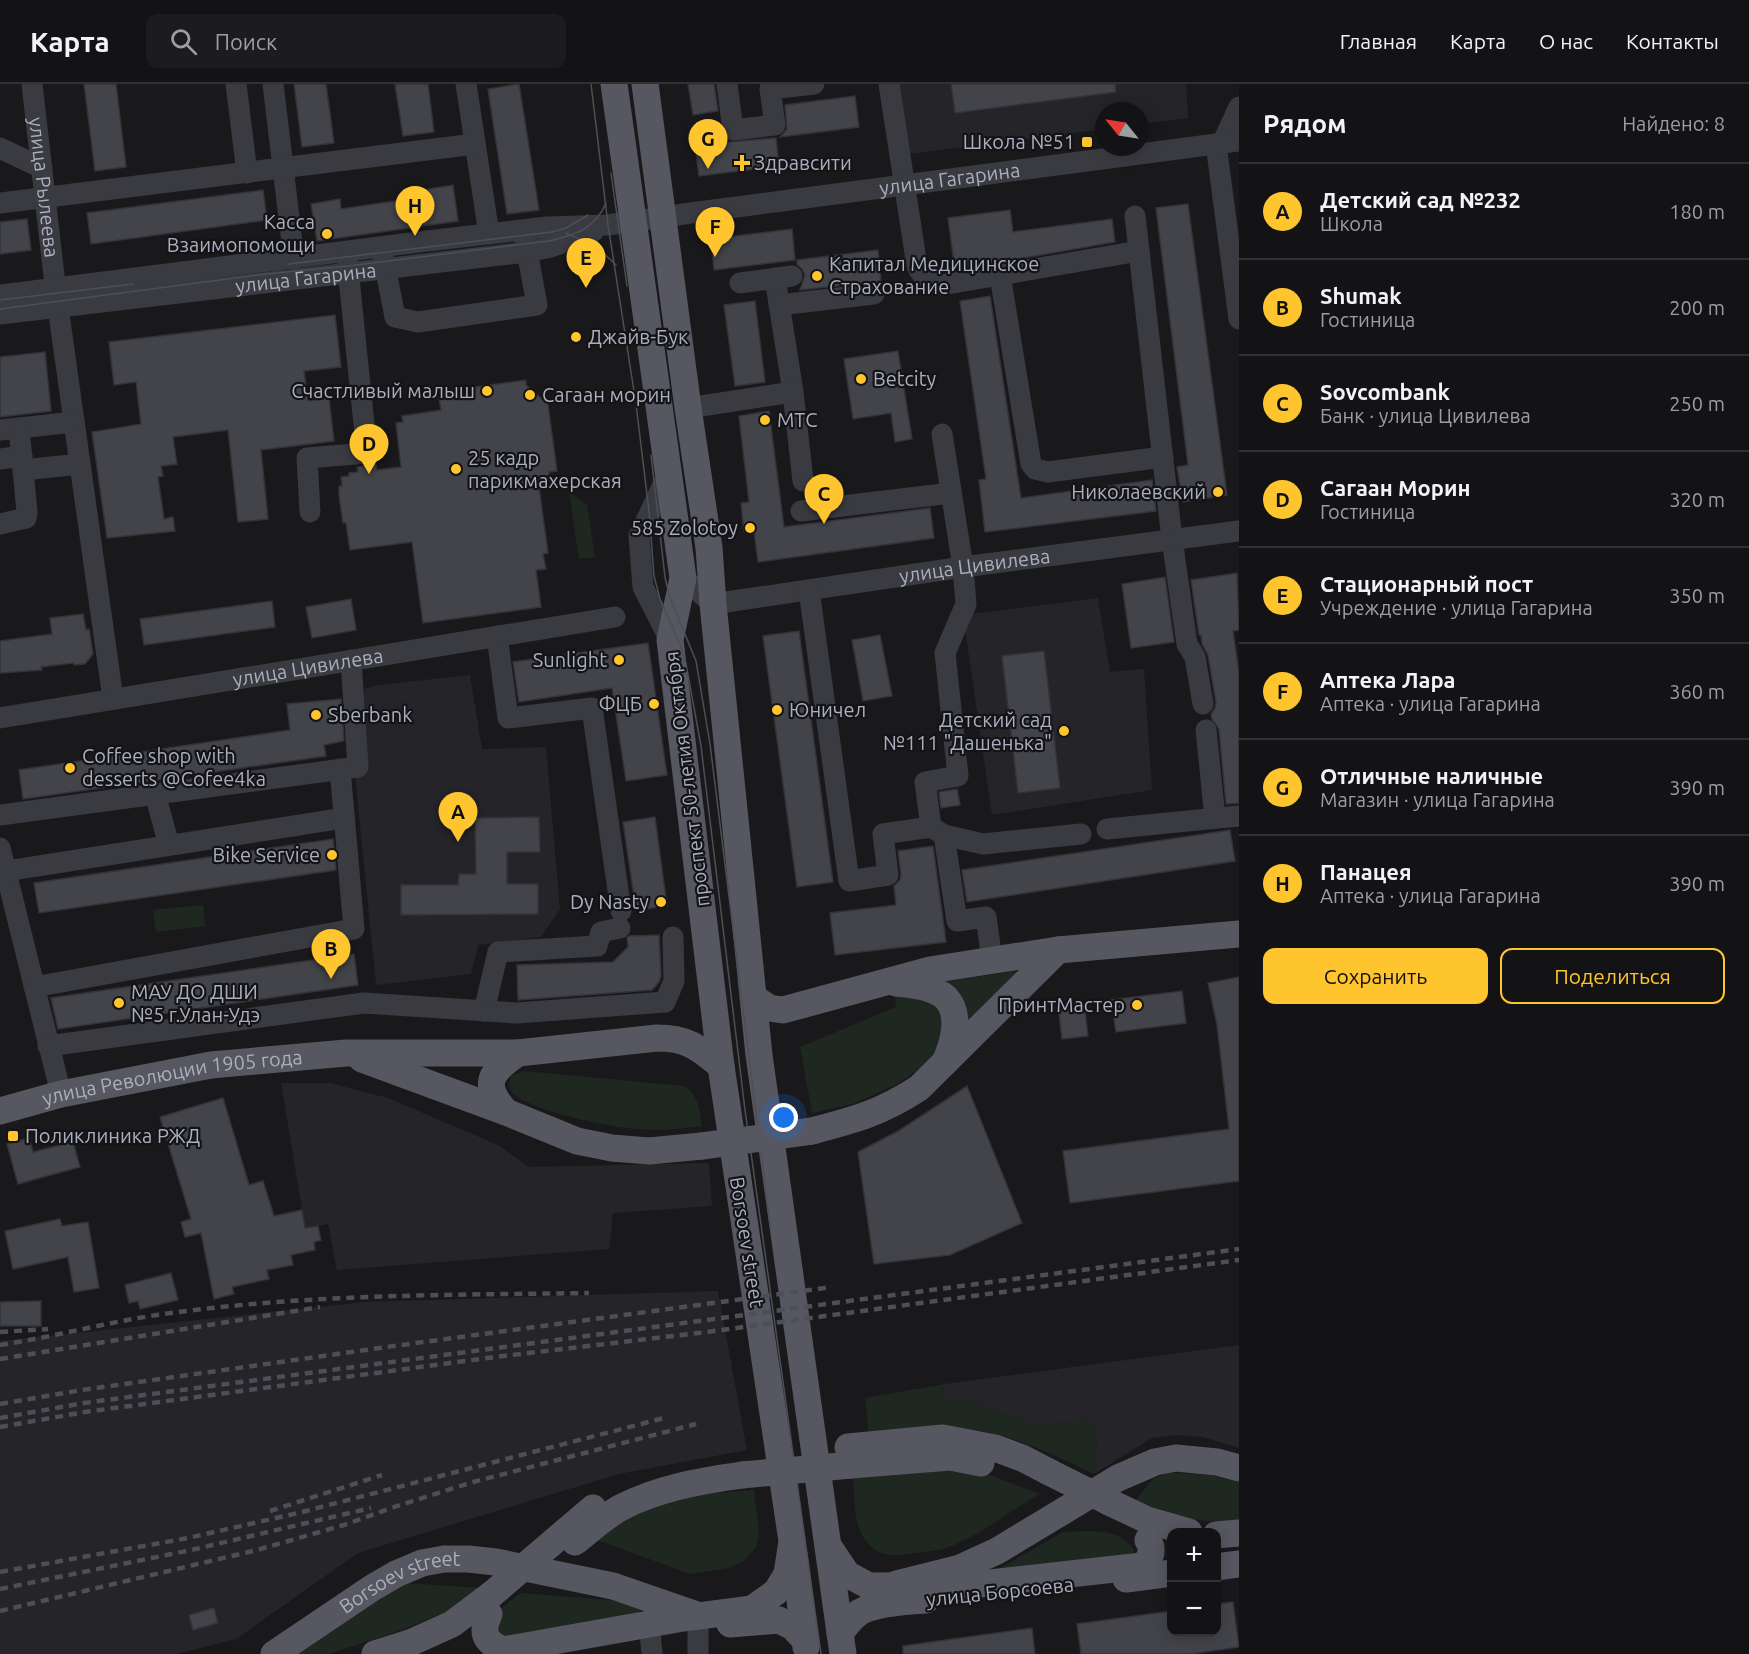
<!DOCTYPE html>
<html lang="ru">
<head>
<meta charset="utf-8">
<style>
  body { margin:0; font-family:Ubuntu,sans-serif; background:#1c1c1e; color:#f1f3f6 }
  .controls { position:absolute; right:18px; bottom:18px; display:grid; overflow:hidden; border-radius:12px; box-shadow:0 3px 15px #0003 }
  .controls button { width:54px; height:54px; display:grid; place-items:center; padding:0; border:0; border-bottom:2px solid #323234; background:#131315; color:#f1f3f6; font:30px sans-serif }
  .compass { position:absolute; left:1095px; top:18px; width:54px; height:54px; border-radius:50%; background:#131315; box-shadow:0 3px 15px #0003; rotate:300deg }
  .you { position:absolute; left:784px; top:1034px; width:21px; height:21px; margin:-15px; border:4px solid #fff; border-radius:50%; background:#1a73e8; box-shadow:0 0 0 9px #1a73e833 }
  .badge { display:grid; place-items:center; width:39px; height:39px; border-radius:50%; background:#ffc52e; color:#111; font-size:20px; font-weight:700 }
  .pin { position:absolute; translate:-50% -50px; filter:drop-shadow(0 2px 3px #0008) }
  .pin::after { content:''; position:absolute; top:32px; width:21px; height:18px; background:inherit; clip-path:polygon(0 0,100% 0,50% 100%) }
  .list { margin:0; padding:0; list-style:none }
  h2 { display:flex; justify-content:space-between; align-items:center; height:78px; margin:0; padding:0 24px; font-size:26px }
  h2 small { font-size:20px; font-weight:400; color:#9d9ea0 }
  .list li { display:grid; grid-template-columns:39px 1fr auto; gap:18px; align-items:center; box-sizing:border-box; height:96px; padding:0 24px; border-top:2px solid #323234 }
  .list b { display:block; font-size:22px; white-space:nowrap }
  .list p { margin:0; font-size:20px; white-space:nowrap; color:#9d9ea0 }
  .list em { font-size:20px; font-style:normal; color:#9d9ea0 }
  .actions { display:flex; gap:12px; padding:18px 24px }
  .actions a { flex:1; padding:14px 0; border:2px solid #ffc52e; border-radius:12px; text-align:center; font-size:21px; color:#ffc52e }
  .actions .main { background:#ffc52e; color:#111 }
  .icon { flex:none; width:33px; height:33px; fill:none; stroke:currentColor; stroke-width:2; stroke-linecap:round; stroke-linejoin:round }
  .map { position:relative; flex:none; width:1239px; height:1570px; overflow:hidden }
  header { display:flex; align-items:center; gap:36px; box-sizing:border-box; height:84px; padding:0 30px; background:#131315; border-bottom:2px solid #323234 }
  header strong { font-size:28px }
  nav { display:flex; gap:33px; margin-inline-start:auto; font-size:21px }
  .search { width:420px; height:54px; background:#1c1c1e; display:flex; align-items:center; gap:15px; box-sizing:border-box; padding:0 21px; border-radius:12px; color:#9d9ea0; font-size:22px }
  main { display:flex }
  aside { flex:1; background:#131315 }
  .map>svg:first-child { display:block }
</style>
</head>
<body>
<header>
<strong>Карта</strong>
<div class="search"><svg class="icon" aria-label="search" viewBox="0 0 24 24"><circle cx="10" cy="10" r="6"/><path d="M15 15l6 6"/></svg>Поиск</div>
<nav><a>Главная</a><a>Карта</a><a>О нас</a><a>Контакты</a></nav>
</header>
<main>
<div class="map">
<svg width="1239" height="1570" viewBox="0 0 1239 1570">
  <rect width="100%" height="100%" fill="#19191c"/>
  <g fill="#252529">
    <polygon points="899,0 1186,0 1188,34 1140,40 1140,27 1104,27 1104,45 909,70"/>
    <polygon points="1098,514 1110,588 1144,585 1152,706 992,731 963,531"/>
    <polygon points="470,591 482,665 546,663 560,825 541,853 478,861 471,890 376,901 355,690 366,689 364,605 379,601"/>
    <polygon points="281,999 330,999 388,1014 498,1061 529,1083 709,1079 712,1122 613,1129 609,1165 337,1186 328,1140 305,1144"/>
    <polygon points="718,1207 747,1366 619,1390 358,1469 236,1555 176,1570 0,1570 0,1257 365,1218"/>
    <polygon points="1239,1261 1239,1364 1203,1353 1177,1351 1152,1354 1094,1390 1097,1351 1089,1335 1036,1342 972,1317 940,1316 945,1300"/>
  </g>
  <g fill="#1f2820">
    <polygon points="569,408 587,421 595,473 579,475"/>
    <polygon points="203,821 205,842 156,848 153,826"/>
    <polygon points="1017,887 962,946 943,898"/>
    <polygon points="914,909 939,920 947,948 933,975 899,999 853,1020 812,1029 800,963 896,923 895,913"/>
    <path d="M 524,987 L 684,1002 C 698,1012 700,1025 702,1042 C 680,1045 659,1047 637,1045 C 613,1044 528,1026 513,1009 C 508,1004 509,999 511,992 Z"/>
    <path d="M 945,1300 L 940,1316 L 972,1317 L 1036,1342 L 1089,1335 L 1097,1351 L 1094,1390 C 1051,1370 1009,1347 960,1345 C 931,1344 898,1350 869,1352 L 865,1314 Z"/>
    <path d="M 916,1381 L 985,1389 L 1039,1410 C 1009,1428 975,1455 943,1465 C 934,1467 924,1468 916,1469 C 891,1473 874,1474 861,1449 C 853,1432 855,1408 853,1390 Z"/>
    <path d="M 1170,1389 L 1210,1391 L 1239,1398 L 1239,1436 C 1194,1440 1175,1433 1134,1418 L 1154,1394 Z"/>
    <polygon points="754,1406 759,1450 756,1463 742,1478 729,1484 690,1490 589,1453 620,1434 691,1411"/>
    <path d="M 1063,1448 C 1088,1448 1118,1442 1134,1466 L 1131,1475 L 971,1501 Z"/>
    <polygon points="404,1499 482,1504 445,1528 404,1545 329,1570 290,1570"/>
    <polygon points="521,1509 609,1516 649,1524 611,1537 518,1555 501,1552 495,1544 499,1526"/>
  </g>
  <g fill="#434449" stroke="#333338" stroke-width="1.5">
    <polygon points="84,0 116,0 126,83 95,87"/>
    <polygon points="294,0 326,0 334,59 302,63"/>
    <polygon points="395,0 428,0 434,48 403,52"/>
    <polygon points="519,0 539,126 507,130 488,5"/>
    <polygon points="688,0 714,0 718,27 693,31"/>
    <polygon points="951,0 1115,0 1116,8 955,29"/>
    <polygon points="855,12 859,43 780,53 787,45 785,21"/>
    <polygon points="776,54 779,82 699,92 695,61"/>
    <polygon points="453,101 458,137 317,157 311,120 340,115 341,125 429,112 428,105"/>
    <polygon points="263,106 267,136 91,160 87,129"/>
    <polygon points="1188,120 1227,411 1183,418 1177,383 1188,381 1156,124"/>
    <polygon points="1010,126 1013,148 1112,135 1115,158 955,186 948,134"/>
    <polygon points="27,135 31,166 0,170 0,138"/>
    <polygon points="792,145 795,176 714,186 711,155"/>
    <polygon points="878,166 881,197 800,206 805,191 802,185 797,180 797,176"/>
    <polygon points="990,212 1021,414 1152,396 1156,427 985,448 979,396 986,395 960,217"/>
    <polygon points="755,217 765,298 735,302 724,221"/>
    <polygon points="335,231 341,283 304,287 308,317 329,314 334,357 261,366 268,435 238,438 228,346 173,353 177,380 161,382 163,392 158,393 164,435 173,433 175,447 107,454 92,348 141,340 136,298 114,301 109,258"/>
    <polygon points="898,267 912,355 895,358 891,329 853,335 844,275"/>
    <polygon points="45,268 51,327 0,333 0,273"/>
    <polygon points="526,296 526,301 541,314 547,313 557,387 549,388 549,402 539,403 548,469 543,470 546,485 536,486 541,523 423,539 412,458 350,466 346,439 343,439 339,412 339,402 342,402 341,393 349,392 349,389 358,388 357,383 376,380 377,386 401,383 396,339 403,338 402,332 441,326 438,308"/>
    <polygon points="769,327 784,443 930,424 934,454 758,478 754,447 744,448 741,419 749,418 739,332"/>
    <polygon points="1237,489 1239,546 1233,547 1239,589 1239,719 1226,720 1219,645 1212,635 1211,630 1215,624 1216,618 1208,571 1202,560 1201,551 1199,551 1191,496"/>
    <polygon points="1165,493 1174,558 1131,564 1122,500"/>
    <polygon points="351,515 356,546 312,554 306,523"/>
    <polygon points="272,517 275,543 144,561 140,535"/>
    <polygon points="83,530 86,546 89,545 93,570 85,580 74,581 73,579 41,583 42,586 0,589 0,557 52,550 50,534"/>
    <polygon points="799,547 833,798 797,803 763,552"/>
    <polygon points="880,551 892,612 863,617 852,556"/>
    <polygon points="648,559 667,691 626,697 612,604 519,618 513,578"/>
    <polygon points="1044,567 1060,704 1018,709 1002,572"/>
    <polygon points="341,615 344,657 324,661 326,672 23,715 19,686 290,646 287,620"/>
    <polygon points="957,705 960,721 941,724 939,708"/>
    <polygon points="539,733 540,768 507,768 507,800 538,800 538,830 401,831 401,801 458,801 459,790 476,790 475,734"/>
    <polygon points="655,733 667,822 636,826 623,738"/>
    <polygon points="1230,746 1235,777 967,818 962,786"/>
    <polygon points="333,755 336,786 39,829 34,799"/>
    <polygon points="933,762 946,858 835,871 830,829 896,821 894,802 900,796 901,790 898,767"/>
    <polygon points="659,851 661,892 659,898 652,906 518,916 517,881 613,878 628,863 627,854 629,852"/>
    <polygon points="354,870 358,901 58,945 53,923 51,914"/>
    <polygon points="1239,893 1239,1097 1070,1119 1063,1067 1229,1045 1217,941 1208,899"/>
    <polygon points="1182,907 1186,939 1116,948 1111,916"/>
    <polygon points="1084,918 1088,952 1062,955 1058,921"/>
    <polygon points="967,1002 1022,1139 950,1171 874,1180 858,1068 900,1046"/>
    <polygon points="223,1014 249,1101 263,1097 274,1132 302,1126 305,1144 318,1142 321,1156 314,1158 315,1166 291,1171 293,1181 267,1186 269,1195 232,1203 234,1210 214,1215 201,1149 185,1153 181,1138 191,1135 160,1033"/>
    <polygon points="29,1054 33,1068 73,1058 80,1083 18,1100 7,1060"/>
    <polygon points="60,1135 62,1142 88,1138 99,1204 74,1208 68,1173 13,1185 5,1147"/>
    <polygon points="171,1189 178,1216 140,1225 138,1217 129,1219 125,1201"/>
    <polygon points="41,1217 41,1242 0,1242 0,1218"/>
    <polygon points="1233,1518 1239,1563 1191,1570 1081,1570 1077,1540 1172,1527 1172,1548 1216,1548 1216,1520"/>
    <polygon points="214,1524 218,1539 193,1546 189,1531"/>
    <polygon points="1032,1544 1035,1570 903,1570 903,1562"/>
  </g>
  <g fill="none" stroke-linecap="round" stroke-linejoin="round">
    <g stroke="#3a3b41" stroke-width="21">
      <path id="s1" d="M 32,0 L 56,209 L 113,615"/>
      <polyline points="236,0 247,89"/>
      <polyline points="273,0 294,175"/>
      <polyline points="466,0 489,150"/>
      <polyline points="727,0 733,46 775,41 770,5 814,0"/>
      <path d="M 889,0 L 917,182 C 923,194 929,199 941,201 L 1139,167"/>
      <polyline points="1216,60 1239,235"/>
      <polyline points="1222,60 1239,23"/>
      <polyline points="0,64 42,84"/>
      <polyline points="0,119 475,60"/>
      <polyline points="1135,132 1172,455 1187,560 1195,573 1203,620"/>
      <polyline points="383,172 395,233 418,238 537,221 525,156"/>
      <polyline points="1000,191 1031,380 1035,385 1048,388 1163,373"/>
      <polyline points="775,194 793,308 803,397"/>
      <polyline points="740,199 792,192"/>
      <path id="s2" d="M 0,211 L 427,157 L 547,143 L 608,141 L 691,129 L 1239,57"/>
      <polyline points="779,221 874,210"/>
      <path id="s3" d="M 0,230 L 527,168 L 551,163 L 594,147"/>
      <polyline points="688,324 793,308"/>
      <polyline points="0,346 74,338"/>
      <polyline points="0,375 22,372"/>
      <polyline points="23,386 80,380"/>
      <polyline points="667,392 639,452 643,503 670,556"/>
      <polyline points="801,427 951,409"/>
      <polyline points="310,428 307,374 367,369 347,175"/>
      <polyline points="0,440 26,434 27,428 19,344"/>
      <path id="s4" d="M 683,494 L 713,520 L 963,483 L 1239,447"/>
      <polyline points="809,506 849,797 888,791 883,750 931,743 944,751"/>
      <polyline points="497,552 508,634 592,624 621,827"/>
      <path id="s5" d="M 0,634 L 615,533"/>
      <polyline points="1206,646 1215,734"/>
      <polyline points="155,710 169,761"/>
      <polyline points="0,731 358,683 351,576"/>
      <polyline points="931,743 925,698 958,692 945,569 966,520 963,483 942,350"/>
      <polyline points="1107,745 1239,732"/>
      <polyline points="0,764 61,1010"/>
      <polyline points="6,787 344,734"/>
      <polyline points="992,876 986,833 957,837 944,751 983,760 1081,750"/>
      <polyline points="34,903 354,845 340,685"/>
      <polyline points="484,927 498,868 597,862 601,848 620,844"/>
      <polyline points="48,962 364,919 517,929 665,918 674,897 673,853"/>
      <polyline points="698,1543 698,1570"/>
      <polyline points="650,1547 652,1570"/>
    </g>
    <g stroke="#565761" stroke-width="27">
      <polyline points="645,0 688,324 709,464 713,520 759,971 843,1570"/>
      <path d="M 896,899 C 912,901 933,902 946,914 C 962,931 953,961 945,978"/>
      <polyline points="754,914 769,924 783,926 930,886 1058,866 1239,850"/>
      <polyline points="362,975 506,1028 577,1057 612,1064 649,1067 702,1062"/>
      <path id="s6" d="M 0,1027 L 61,1010 L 211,981 L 346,969 L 518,969 L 657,954 C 687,954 698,963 721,982"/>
      <path d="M 506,1028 C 481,1000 490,988 518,969"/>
      <path d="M 812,1047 C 854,1036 881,1029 919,1004 L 1058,866"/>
      <polyline points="848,1363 943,1354 995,1364 1022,1374 1049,1388"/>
      <polyline points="851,1381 950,1373 981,1379"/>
      <polyline points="1109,1418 1147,1436 1189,1448"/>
      <polyline points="1216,1451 1239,1449"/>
      <path d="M 575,1458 C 589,1447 604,1433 620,1424 C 658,1404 700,1397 742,1391"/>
      <path d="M 829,1463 L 847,1490 L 869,1502 L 971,1501 L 1142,1482 C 1151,1475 1154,1466 1148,1456"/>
      <polyline points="794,1470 806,1563"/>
      <polyline points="1216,1483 1239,1480"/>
      <polyline points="1126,1495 1172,1489"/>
      <polyline points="896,1500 960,1484 997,1467 1118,1394 1155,1378 1176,1374 1217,1378 1239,1384"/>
      <path d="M 489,1530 C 481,1549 484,1557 503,1566 L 683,1534 L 752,1525 L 776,1508 L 787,1490 L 792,1457 L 721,982 L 670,556 L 683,494 L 614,0"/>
      <polyline points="730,1540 779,1536 793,1543 805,1556"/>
      <path d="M 840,1550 C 845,1542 851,1534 860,1528 C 875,1519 908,1517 926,1516"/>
      <path id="s7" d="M 274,1570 L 372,1504 L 396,1490 L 422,1479 L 444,1475 L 468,1475 L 496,1478 L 613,1502 L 697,1531"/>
      <polyline points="375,1570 410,1559 452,1540 492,1510"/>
    </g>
    <g stroke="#4d4f57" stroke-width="1.5">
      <polyline points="591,0 608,141 636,320 649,427 654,492 660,515 680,560 686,580 701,662 745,1026 821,1570"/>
      <polyline points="611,89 627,202"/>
      <polyline points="566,149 597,163 616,181"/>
      <polyline points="288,180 552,148 566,144 588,131"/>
      <polyline points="0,216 133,200"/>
      <path d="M 0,225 L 266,190 L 348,182 L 549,157 C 575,151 595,145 606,119"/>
      <polyline points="651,371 665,493 669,511 696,577 710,660 771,1149"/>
    </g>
    <g stroke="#4d4f57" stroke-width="4.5" stroke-dasharray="8 6" stroke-linecap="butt">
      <polyline points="0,1248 48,1245"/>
      <path d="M 0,1261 C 53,1253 104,1239 157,1231 C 300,1210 445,1211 589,1209"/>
      <polyline points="0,1275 320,1223"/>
      <polyline points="0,1320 82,1306 394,1262 832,1203"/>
      <polyline points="0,1334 84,1319 1239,1165"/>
      <polyline points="0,1343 85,1328 495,1273 707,1248 1239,1176"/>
      <polyline points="270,1427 382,1391"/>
      <polyline points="0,1488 188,1454 298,1429 668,1333"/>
      <polyline points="0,1505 191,1466 371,1424"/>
      <polyline points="0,1527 257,1466 344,1441 397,1422 473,1398 696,1340"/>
    </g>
    <g stroke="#565761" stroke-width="27">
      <polyline points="702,1062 812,1047"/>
      <polyline points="1049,1388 1109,1418"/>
      <polyline points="742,1391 851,1381"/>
      <polyline points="492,1510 593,1424"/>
    </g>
  </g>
  <g fill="#ffc52e" stroke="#141417" stroke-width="2">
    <rect x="1081" y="52" width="12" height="12" rx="3"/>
    <path d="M739 70h6v6h6v6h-6v6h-6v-6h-6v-6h6z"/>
    <circle cx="327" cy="150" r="6"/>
    <circle cx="817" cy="192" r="6"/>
    <circle cx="576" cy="253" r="6"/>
    <circle cx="861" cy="295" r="6"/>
    <circle cx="487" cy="307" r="6"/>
    <circle cx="530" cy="311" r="6"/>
    <circle cx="765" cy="336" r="6"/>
    <circle cx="456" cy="385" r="6"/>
    <circle cx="1218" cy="408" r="6"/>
    <circle cx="750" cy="444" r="6"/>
    <circle cx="619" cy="576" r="6"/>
    <circle cx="654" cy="620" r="6"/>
    <circle cx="777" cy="626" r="6"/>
    <circle cx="316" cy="631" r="6"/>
    <circle cx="1064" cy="647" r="6"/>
    <circle cx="70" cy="684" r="6"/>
    <circle cx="332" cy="771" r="6"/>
    <circle cx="661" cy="818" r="6"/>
    <circle cx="119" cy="919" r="6"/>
    <circle cx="1137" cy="921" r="6"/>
    <rect x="7" y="1046" width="12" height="12" rx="3"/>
  </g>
  <g text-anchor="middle" stroke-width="4.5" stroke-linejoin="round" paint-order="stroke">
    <g font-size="20" fill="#abafbd" stroke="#141417" text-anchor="start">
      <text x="1075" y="65" text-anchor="end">Школа №51</text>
      <text x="754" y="86">Здравсити</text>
      <text x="315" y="145" text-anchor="end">Касса<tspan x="315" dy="23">Взаимопомощи</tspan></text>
      <text x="829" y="187">Капитал Медицинское<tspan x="829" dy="23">Страхование</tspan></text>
      <text x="588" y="260">Джайв-Бук</text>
      <text x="873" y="302">Betcity</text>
      <text x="475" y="314" text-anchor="end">Счастливый малыш</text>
      <text x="542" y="318">Сагаан морин</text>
      <text x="777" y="343">МТС</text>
      <text x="468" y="381">25 кадр<tspan x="468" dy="23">парикмахерская</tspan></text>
      <text x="1206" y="415" text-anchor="end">Николаевский</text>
      <text x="738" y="451" text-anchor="end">585 Zolotoy</text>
      <text x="607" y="583" text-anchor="end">Sunlight</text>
      <text x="642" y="627" text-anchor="end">ФЦБ</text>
      <text x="789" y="633">Юничел</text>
      <text x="328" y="638">Sberbank</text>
      <text x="1052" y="643" text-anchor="end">Детский сад<tspan x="1052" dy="23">№111 "Дашенька"</tspan></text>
      <text x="82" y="679">Coffee shop with<tspan x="82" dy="23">desserts @Cofee4ka</tspan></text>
      <text x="320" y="778" text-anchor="end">Bike Service</text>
      <text x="649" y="825" text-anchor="end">Dy Nasty</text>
      <text x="131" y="915">МАУ ДО ДШИ<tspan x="131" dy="23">№5 г.Улан-Удэ</tspan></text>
      <text x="1125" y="928" text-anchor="end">ПринтМастер</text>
      <text x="25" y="1059">Поликлиника РЖД</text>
    </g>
    <g font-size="20" fill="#abafbd" stroke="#141417">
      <text dy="7" stroke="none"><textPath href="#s2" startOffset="957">улица Гагарина</textPath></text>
      <text dy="7" stroke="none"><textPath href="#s1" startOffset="104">улица Рылеева</textPath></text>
      <text dy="7" stroke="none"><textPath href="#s3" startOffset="308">улица Гагарина</textPath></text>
      <text dy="7" stroke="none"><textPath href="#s4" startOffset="304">улица Цивилева</textPath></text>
      <text dy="7" stroke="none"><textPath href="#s5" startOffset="312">улица Цивилева</textPath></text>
      <text transform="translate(687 695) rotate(-97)" y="7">проспект 50-летия Октября</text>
      <text dy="7" stroke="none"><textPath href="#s6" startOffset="176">улица Революции 1905 года</textPath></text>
      <text transform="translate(747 1158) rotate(81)" y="7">Borsoev street</text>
      <text dy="7" stroke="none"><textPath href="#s7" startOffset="147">Borsoev street</textPath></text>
      <text transform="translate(1000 1508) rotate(-6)" y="7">улица Борсоева</text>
    </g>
  </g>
</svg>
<div class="controls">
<button>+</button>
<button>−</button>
</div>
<svg class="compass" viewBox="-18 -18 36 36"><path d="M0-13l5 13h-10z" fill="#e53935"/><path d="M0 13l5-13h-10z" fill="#9d9ea0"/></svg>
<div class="you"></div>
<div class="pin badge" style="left:458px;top:758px">A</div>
<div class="pin badge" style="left:331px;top:895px">B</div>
<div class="pin badge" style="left:824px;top:440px">C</div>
<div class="pin badge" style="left:369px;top:390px">D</div>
<div class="pin badge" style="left:586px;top:204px">E</div>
<div class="pin badge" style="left:715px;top:173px">F</div>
<div class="pin badge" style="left:708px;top:85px">G</div>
<div class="pin badge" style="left:415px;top:152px">H</div>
</div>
<aside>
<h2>Рядом<small>Найдено: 8</small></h2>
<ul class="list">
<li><span class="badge">A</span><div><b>Детский сад №232</b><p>Школа</p></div><em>180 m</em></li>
<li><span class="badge">B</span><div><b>Shumak</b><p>Гостиница</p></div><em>200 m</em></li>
<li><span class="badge">C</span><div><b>Sovcombank</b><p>Банк · улица Цивилева</p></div><em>250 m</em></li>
<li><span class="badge">D</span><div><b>Сагаан Морин</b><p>Гостиница</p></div><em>320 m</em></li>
<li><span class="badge">E</span><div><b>Стационарный пост</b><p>Учреждение · улица Гагарина</p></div><em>350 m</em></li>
<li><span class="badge">F</span><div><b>Аптека Лара</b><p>Аптека · улица Гагарина</p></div><em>360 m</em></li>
<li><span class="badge">G</span><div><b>Отличные наличные</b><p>Магазин · улица Гагарина</p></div><em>390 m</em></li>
<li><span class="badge">H</span><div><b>Панацея</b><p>Аптека · улица Гагарина</p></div><em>390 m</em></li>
</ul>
<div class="actions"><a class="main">Сохранить</a><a>Поделиться</a></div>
</aside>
</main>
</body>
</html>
